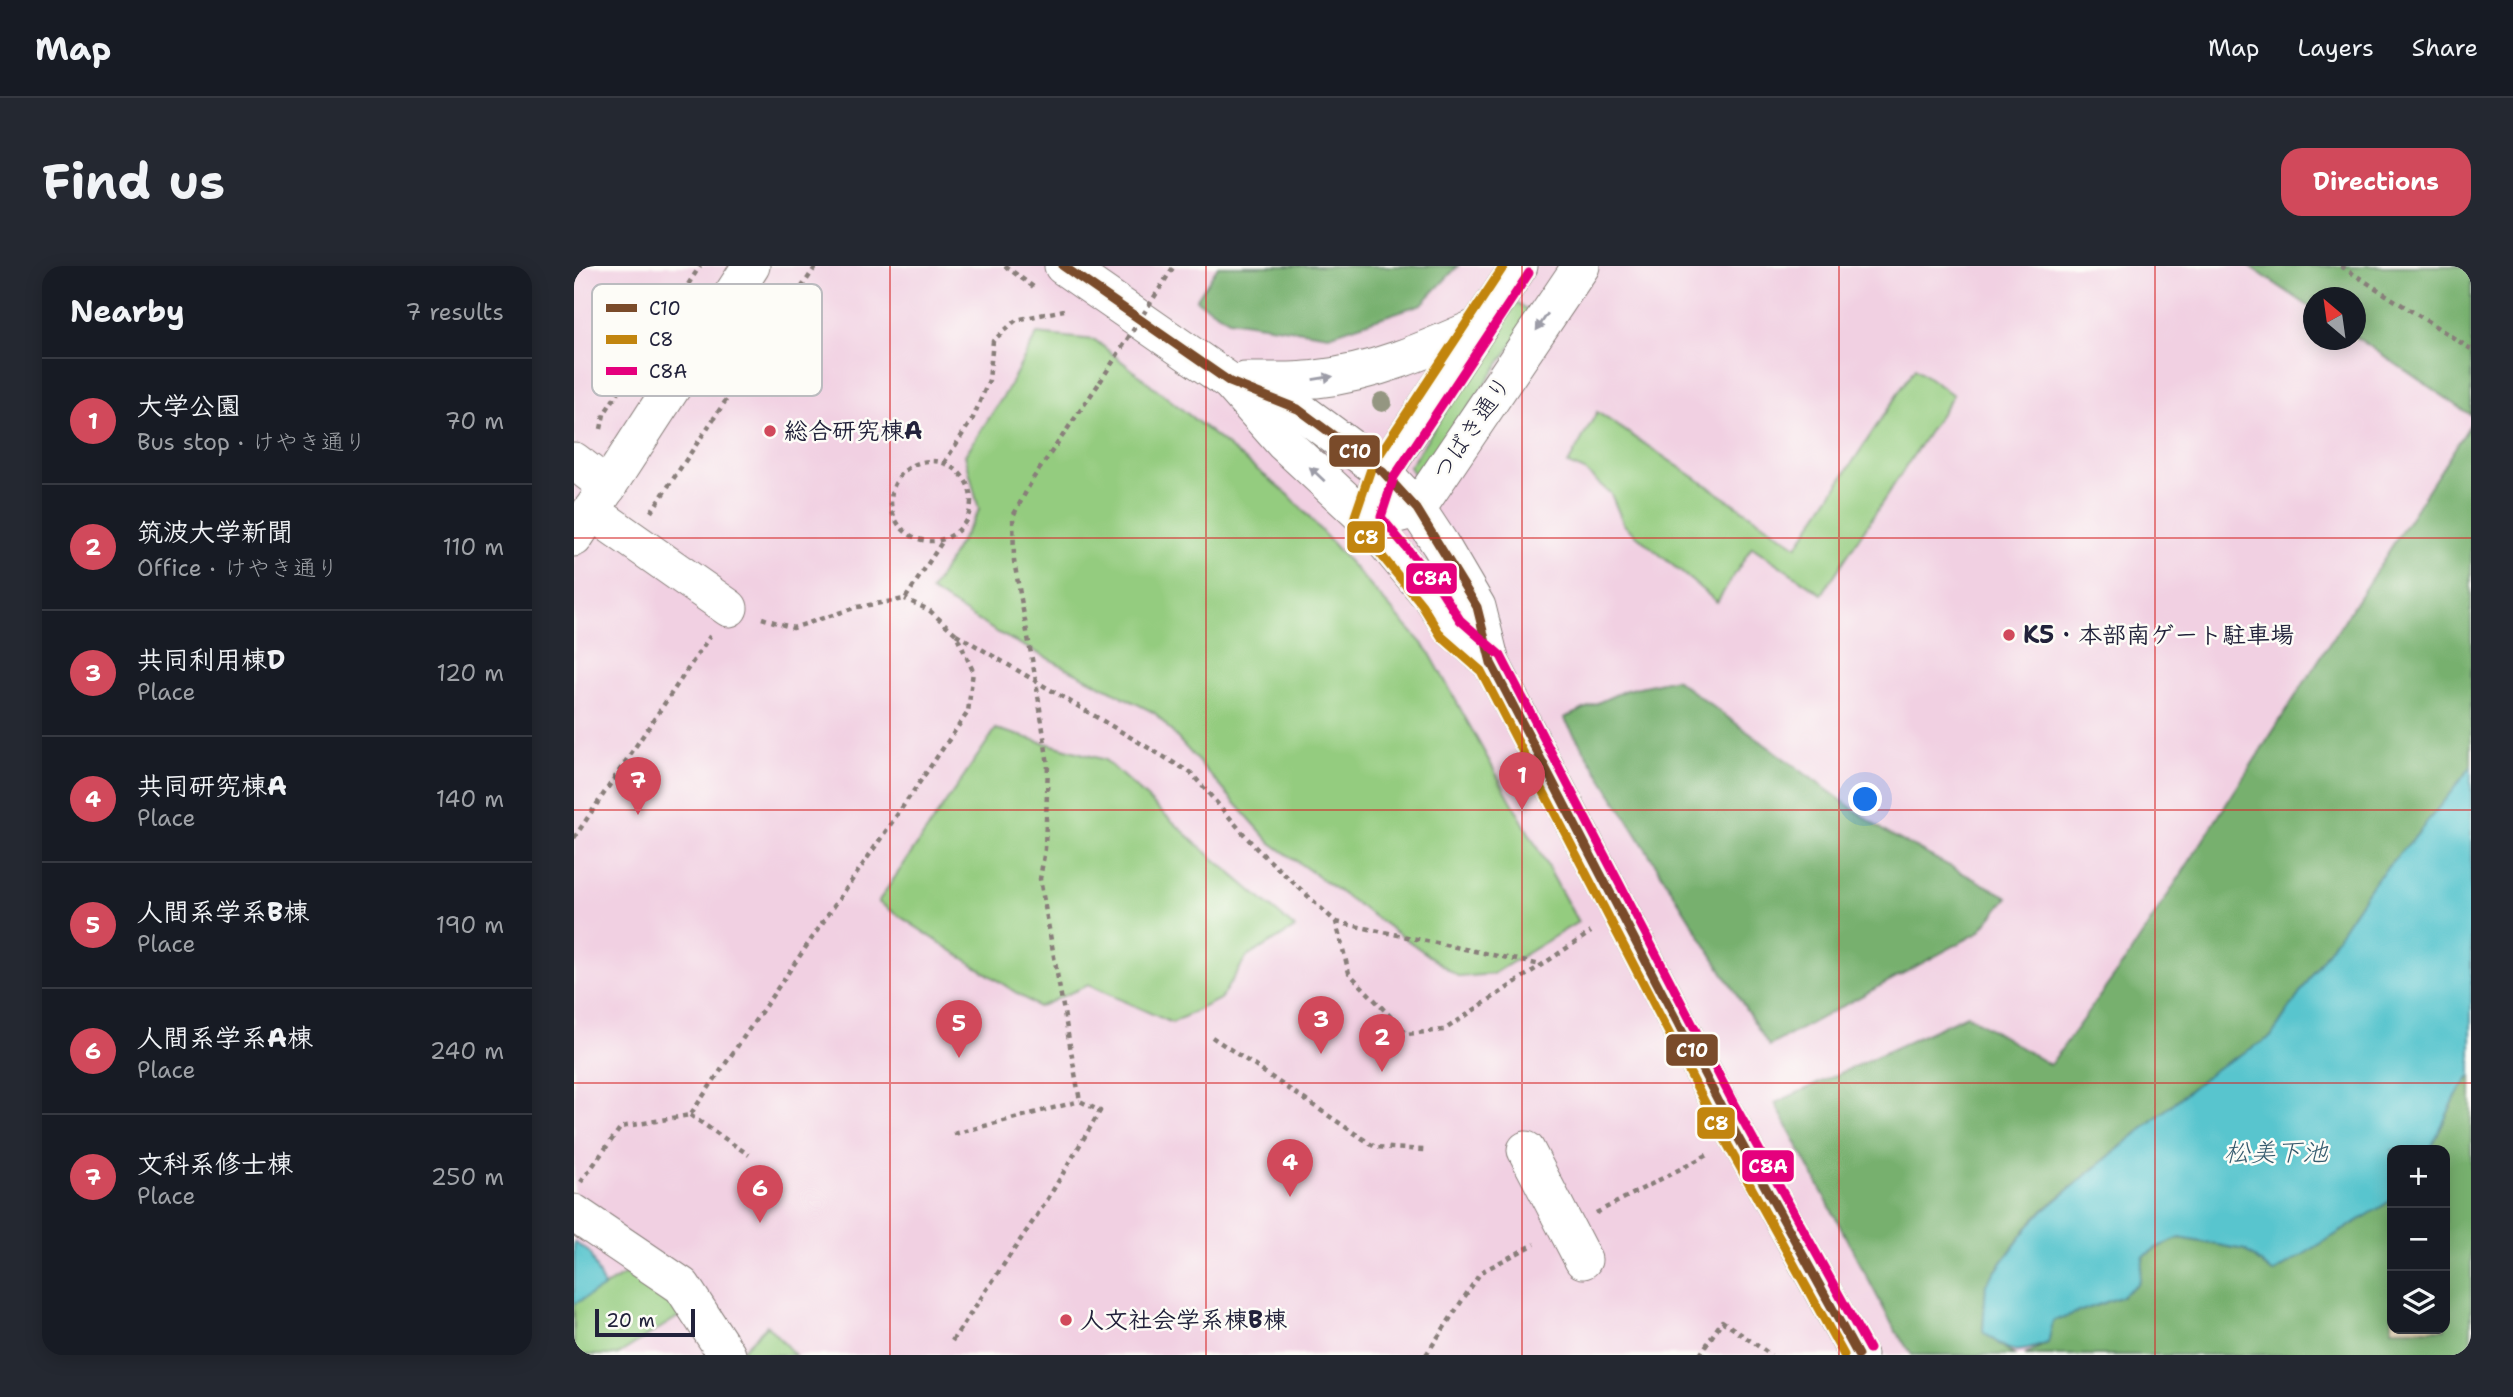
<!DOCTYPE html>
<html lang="en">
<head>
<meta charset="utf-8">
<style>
  body { margin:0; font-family:"Shantell Sans","Klee One",sans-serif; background:#242831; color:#f1f3f6 }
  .controls { position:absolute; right:21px; bottom:21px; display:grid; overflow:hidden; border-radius:14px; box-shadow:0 4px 18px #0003 }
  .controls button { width:63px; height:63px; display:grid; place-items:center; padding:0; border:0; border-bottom:2px solid #363941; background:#171b24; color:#f1f3f6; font:35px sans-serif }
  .compass { position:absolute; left:1729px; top:21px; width:63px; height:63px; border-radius:50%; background:#171b24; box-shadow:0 4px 18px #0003; rotate:331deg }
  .scale { position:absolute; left:21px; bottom:18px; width:100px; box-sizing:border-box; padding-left:7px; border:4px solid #22223b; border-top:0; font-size:19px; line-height:24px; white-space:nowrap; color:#22223b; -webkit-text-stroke:5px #fdfcf7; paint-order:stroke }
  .you { position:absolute; left:1292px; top:534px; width:24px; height:24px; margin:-18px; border:5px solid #fff; border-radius:50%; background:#1a73e8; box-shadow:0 0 0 10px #1a73e833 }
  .badge { display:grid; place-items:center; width:46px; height:46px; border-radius:50%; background:#d1495b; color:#fff; font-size:23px; font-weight:700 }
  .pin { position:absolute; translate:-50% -58px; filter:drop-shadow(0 2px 4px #0008) }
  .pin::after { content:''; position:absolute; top:37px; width:24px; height:21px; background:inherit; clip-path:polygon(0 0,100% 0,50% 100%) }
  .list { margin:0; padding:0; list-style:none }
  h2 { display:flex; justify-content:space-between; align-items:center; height:91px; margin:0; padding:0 28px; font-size:30px }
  h2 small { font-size:23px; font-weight:400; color:#9ea1a6 }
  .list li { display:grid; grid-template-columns:46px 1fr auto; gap:21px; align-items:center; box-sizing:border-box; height:126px; padding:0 28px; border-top:2px solid #363941 }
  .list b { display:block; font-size:26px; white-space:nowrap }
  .list p { margin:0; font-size:23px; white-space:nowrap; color:#9ea1a6 }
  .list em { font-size:23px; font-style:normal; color:#9ea1a6 }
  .icon { flex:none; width:38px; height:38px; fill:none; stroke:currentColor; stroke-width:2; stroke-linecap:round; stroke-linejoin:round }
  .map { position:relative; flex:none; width:1897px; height:1089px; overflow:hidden; border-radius:21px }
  header { display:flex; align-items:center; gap:42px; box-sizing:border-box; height:98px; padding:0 35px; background:#171b24; border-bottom:2px solid #363941 }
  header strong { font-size:33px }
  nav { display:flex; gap:38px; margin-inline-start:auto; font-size:24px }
  .intro { display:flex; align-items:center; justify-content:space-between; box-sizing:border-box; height:168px; padding:0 42px }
  h1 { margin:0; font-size:49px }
  .button { padding:18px 32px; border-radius:21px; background:#d1495b; color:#fff; font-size:24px; font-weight:700 }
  main { display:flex; gap:42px; padding:0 42px }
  aside { flex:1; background:#171b24; border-radius:21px; box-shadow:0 4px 18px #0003 }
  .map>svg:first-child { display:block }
</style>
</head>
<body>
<header>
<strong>Map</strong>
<nav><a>Map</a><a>Layers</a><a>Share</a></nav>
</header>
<div class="intro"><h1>Find us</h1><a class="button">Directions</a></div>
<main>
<aside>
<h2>Nearby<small>7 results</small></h2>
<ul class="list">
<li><span class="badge">1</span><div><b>大学公園</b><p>Bus stop · けやき通り</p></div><em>70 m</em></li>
<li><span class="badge">2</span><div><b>筑波大学新聞</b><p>Office · けやき通り</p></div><em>110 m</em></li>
<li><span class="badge">3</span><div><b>共同利用棟D</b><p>Place</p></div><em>120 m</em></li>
<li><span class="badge">4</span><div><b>共同研究棟A</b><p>Place</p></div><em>140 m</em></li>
<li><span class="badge">5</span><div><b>人間系学系B棟</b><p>Place</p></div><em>190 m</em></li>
<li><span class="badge">6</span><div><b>人間系学系A棟</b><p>Place</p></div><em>240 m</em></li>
<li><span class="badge">7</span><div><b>文科系修士棟</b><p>Place</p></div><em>250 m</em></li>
</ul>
</aside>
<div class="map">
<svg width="1897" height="1089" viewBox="0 0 1897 1089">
  <rect width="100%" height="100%" fill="#fdfcf7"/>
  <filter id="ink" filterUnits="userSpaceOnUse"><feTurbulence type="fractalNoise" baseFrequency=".0143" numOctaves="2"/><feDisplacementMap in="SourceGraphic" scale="14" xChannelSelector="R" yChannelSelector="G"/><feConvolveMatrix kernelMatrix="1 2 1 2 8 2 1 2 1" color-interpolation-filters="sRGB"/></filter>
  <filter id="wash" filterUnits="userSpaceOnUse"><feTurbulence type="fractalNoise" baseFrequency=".00686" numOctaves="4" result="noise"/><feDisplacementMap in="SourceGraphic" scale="28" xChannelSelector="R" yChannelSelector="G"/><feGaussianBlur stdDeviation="1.57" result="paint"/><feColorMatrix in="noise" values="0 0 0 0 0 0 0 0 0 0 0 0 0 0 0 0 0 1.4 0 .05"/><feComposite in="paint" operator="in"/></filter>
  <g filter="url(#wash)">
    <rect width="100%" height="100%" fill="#efdbb9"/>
    <path fill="#f1d0e2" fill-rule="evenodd" d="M 0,0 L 1883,0 L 1897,9 L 1897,1089 L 0,1089 ZM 1740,32 L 1782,32 L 1782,74 L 1740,74 ZM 1818,884 L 1871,884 L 1871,1063 L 1818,1063 Z"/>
    <g fill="#94cc7f" stroke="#5b775d" stroke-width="2">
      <polygon points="942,37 960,47 847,211 840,209 835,201"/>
      <polygon points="463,68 521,74 715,229 854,384 1004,656 919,708 885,711 697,577 581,447 424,367 357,325 405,244 391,189 432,126"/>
      <polygon points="1341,102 1379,129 1248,328 1178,281 1143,336 1050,259 1037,228 1011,205 994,198 1023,146 1223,280"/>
      <polygon points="422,463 531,494 631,585 721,662 673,691 646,733 598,757 514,719 464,741 304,636"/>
      <polygon points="52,1008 112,1046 43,1089 0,1089 0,1038"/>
      <polygon points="193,1059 221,1089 165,1089 164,1088"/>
    </g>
    <g fill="#77b06e" stroke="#4c6954" stroke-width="2">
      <polygon points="644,0 884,0 848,38 755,69 655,54 622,34"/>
      <polygon points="1675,0 1892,0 1897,3 1897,149 1782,71 1782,32 1740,32 1739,43"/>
      <polygon points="1897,157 1897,501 1841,571 1799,617 1697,771 1640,804 1461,951 1412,1018 1409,1066 1440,1089 1338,1089 1321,1064 1201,837 1393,749 1476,799 1556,688"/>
      <polygon points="1101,413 1311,566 1434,631 1404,667 1195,780 990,452 1052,424"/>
      <polygon points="1897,809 1897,1089 1451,1089 1473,1077 1478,1055 1546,1031 1564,1017 1570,990 1585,981 1606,972 1671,984 1699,1007 1818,934 1818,1063 1871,1063 1871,884 1856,884 1881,832"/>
    </g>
    <g fill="#58c5ce" stroke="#3d7484" stroke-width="2">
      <path d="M 1897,501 L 1897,809 L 1881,832 L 1856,884 L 1818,884 L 1818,934 L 1699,1007 L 1671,984 L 1606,972 L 1584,981 L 1570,990 L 1564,1017 L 1546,1031 L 1479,1055 L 1474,1077 C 1438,1089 1439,1088 1409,1066 L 1412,1018 L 1462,951 L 1640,804 L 1697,771 L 1799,617 L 1841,571 Z"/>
      <polygon points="0,976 15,986 30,1021 0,1038"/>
    </g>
  </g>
  <g filter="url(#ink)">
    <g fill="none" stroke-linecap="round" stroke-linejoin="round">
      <defs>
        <g id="minor">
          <polyline points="489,0 656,116 710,177 793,254 858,332 877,362 917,397"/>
          <path d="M 671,115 C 694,115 719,116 742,113 C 800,107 852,84 906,60"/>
          <polyline points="656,116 724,143 809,206 843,243 866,278 903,341 917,397 1150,846 1284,1089"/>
          <polyline points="0,195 34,221"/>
          <polyline points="801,230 809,206 945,0"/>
          <polyline points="17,245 155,342"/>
          <polyline points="819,249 843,243 1007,0"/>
          <polyline points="0,272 177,0"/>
          <polyline points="952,884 1009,994"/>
          <polyline points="0,947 108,1020 153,1089"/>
        </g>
      </defs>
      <use href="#minor" stroke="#887e7a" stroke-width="39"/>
      <g stroke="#887e7a" stroke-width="4.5" stroke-dasharray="5 5" stroke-linecap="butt">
        <polyline points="431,0 461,22"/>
        <polyline points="1767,0 1897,83"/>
        <polyline points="27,163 30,148 126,0"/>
        <circle cx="357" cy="235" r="40"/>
        <polyline points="370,197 399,152 415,114 419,75 442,54 490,44"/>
        <polyline points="77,246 242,0"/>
        <polyline points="188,352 219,362 283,341 331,333 370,273"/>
        <polyline points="382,368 617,507 682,582 762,656 775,707 833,768 870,764 1017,666"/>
        <polyline points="0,572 136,370"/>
        <polyline points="762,656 967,699"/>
        <polyline points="638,771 801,881 850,884"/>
        <polyline points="116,849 175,889"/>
        <polyline points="380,868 506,835"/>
        <polyline points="7,916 47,861 116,849 394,446 399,405 382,368 355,344 331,333"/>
        <polyline points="1022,947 1133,889"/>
        <polyline points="378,1075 472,936 526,845 506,835 466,613 471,583 474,499 462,415 440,295 439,250 460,211 526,116"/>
        <polyline points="852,1089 907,1006 961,978"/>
        <polyline points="1126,1089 1148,1055 1197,1089"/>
      </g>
      <use href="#minor" stroke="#fff" stroke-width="37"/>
      <polyline stroke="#887e7a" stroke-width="4.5" stroke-dasharray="5 5" stroke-linecap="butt" points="526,116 600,0"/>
      <defs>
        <polyline id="bus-1" points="489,0 656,116 724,143 809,206 843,243 903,341 917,397 1150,846 1284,1089"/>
        <polyline id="bus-2" points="930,0 798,200 781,250 781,257 848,339 867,370 907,405 1139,852 1270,1089"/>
        <polyline id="bus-3" points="955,7 820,211 807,251 867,324 886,354 927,390 1161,840 1295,1083"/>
      </defs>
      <use href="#bus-1" stroke="#fdfcf7" stroke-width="14"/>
      <use href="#bus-2" stroke="#fdfcf7" stroke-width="14"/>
      <use href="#bus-3" stroke="#fdfcf7" stroke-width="14"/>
      <use href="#bus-1" stroke="#7a4b2a" stroke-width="9"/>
      <use href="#bus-2" stroke="#c2850f" stroke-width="9"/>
      <use href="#bus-3" stroke="#e5007d" stroke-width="9"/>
    </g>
    <circle fill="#949681" cx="808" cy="136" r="10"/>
    <defs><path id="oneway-solid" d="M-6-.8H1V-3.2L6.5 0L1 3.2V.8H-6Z" transform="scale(1.75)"/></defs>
    <g fill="#9c9ca7">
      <use href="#oneway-solid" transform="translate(968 56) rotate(124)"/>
      <use href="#oneway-solid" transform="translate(749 112) rotate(-9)"/>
      <use href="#oneway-solid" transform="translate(743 208) rotate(-137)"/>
    </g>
  </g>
  <path fill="none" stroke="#d62828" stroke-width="2" stroke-opacity="0.55" d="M 316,0 L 316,1089M 632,0 L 632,1089M 948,0 L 948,1089M 1265,0 L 1265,1089M 1581,0 L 1581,1089M 0,272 L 1897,272M 0,544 L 1897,544M 0,817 L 1897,817"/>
  <g fill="#d1495b" stroke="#fdfcf7" stroke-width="2.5">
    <circle cx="196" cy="165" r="7"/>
    <circle cx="1435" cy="369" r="7"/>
    <circle cx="492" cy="1054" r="7"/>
  </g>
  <g text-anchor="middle" stroke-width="5" stroke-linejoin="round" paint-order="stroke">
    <g font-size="24" fill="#22223b" stroke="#fdfcf7">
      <text transform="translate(898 162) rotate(-56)" y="8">つばき通り</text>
    </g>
    <g font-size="24" font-weight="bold" fill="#22223b" stroke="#fdfcf7" text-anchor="start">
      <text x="210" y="173">総合研究棟A</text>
      <text x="1449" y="377">K5・本部南ゲート駐車場</text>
      <text x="506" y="1062">人文社会学系棟B棟</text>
    </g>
    <g font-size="26" font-style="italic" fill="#355b6e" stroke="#fdfcf7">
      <text x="1702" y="895">松美下池</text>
    </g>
  </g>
  <rect x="18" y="18" width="230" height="112" rx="10" fill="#fdfcf7" stroke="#bbbbbf" stroke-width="2"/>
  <rect x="32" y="38" width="31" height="8" fill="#7a4b2a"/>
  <rect x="32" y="69" width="31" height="9" fill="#c2850f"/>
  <rect x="32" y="101" width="31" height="8" fill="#e5007d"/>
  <g font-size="19" fill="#22223b">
    <text x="75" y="49">C10</text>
    <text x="75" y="80">C8</text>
    <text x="75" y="112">C8A</text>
  </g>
  <g stroke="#fdfcf7" stroke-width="2.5">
    <rect x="754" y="168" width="53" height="34" rx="7" fill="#7a4b2a"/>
    <rect x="772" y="254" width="40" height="34" rx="7" fill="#c2850f"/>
    <rect x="831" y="296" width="53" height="33" rx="7" fill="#e5007d"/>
    <rect x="1091" y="767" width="54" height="34" rx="7" fill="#7a4b2a"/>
    <rect x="1122" y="840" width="40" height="34" rx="7" fill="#c2850f"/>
    <rect x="1167" y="883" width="54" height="34" rx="7" fill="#e5007d"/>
  </g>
  <g font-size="19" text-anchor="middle" font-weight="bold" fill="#fff">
    <text x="781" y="192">C10</text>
    <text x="792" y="278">C8</text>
    <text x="858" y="319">C8A</text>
    <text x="1118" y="791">C10</text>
    <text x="1142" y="864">C8</text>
    <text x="1194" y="907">C8A</text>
  </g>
</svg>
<div class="controls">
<button>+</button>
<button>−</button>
<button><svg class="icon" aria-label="layers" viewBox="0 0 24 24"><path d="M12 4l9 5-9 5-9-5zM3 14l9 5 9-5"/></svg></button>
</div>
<svg class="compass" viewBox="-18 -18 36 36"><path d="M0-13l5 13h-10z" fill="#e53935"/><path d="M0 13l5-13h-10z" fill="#9ea1a6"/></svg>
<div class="scale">20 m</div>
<div class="you"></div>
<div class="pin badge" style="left:948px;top:544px">1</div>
<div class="pin badge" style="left:808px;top:806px">2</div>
<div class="pin badge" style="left:747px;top:788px">3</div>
<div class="pin badge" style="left:716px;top:931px">4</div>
<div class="pin badge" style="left:385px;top:792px">5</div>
<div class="pin badge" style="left:186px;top:957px">6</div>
<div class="pin badge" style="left:64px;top:549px">7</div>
</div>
</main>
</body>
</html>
